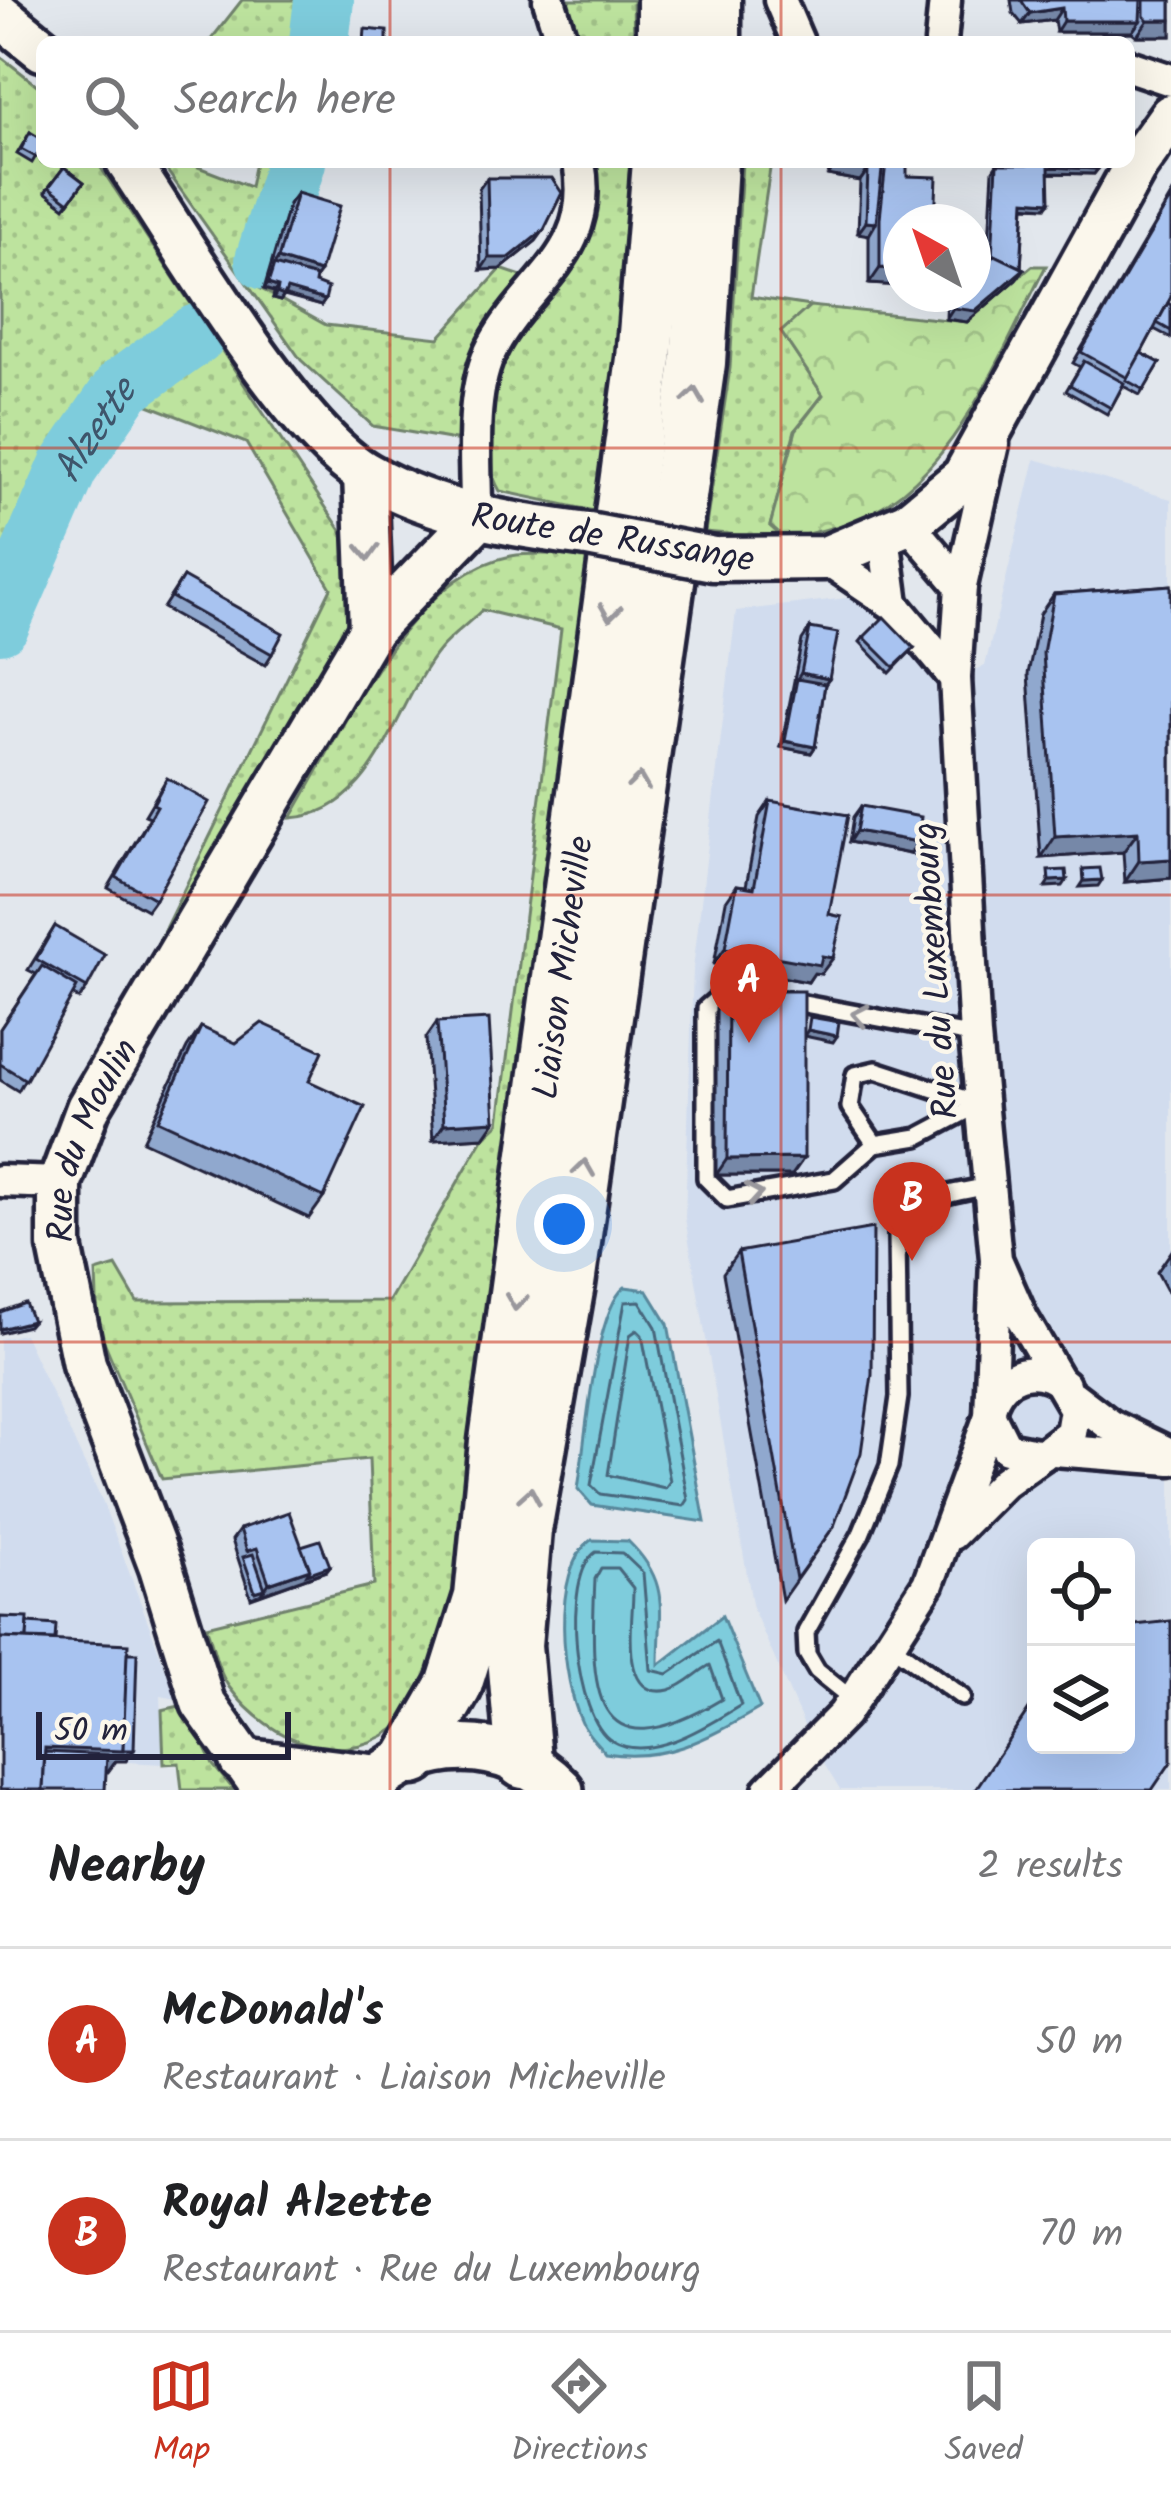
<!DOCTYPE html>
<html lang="en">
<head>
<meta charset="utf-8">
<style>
  body { margin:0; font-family:Kalam,sans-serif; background:#f6f6f6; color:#202124 }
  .controls { position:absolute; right:36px; bottom:36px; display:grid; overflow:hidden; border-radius:18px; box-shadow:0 12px 48px #0002 }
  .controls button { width:108px; height:108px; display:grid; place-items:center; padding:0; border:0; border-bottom:3px solid #e0e0e0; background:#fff; color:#202124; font:60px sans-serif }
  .compass { position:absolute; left:883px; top:204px; width:108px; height:108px; border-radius:50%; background:#fff; box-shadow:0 12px 48px #0002; rotate:320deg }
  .scale { position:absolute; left:36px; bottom:30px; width:255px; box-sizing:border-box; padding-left:12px; border:6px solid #22223b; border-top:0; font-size:33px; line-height:42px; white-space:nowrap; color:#22223b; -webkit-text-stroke:9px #fbf7ec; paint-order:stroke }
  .you { position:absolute; left:564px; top:1224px; width:42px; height:42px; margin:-30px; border:9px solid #fff; border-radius:50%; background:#1a73e8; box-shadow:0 0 0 18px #1a73e833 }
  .badge { display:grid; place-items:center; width:78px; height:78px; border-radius:50%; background:#c8321e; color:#fff; font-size:39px; font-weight:700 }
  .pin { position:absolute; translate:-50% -99px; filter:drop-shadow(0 3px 6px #0008) }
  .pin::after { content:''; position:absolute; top:63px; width:42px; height:36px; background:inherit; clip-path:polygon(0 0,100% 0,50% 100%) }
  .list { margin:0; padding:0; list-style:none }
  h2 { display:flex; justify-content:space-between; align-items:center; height:156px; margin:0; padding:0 48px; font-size:51px }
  h2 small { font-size:39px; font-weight:400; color:#757577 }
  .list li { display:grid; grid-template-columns:78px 1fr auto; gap:36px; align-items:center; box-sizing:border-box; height:192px; padding:0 48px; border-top:3px solid #e0e0e0 }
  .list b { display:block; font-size:45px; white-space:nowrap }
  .list p { margin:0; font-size:39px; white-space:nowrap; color:#757577 }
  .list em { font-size:39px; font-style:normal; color:#757577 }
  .icon { flex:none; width:66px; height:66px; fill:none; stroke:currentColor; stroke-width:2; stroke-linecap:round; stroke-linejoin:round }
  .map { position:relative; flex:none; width:1171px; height:1790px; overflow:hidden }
  .search { position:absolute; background:#fff; box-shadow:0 12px 48px #0002; left:36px; right:36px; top:36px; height:132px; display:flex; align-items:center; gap:30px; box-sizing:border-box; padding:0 42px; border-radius:18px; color:#757577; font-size:45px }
  .sheet { height:540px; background:#fff }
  nav { display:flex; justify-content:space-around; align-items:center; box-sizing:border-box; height:168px; border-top:3px solid #e0e0e0; background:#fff; font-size:33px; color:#757577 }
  nav a { display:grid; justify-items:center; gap:6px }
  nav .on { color:#c8321e }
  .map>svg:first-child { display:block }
</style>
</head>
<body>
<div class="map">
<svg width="1171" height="1790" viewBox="0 0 1171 1790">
  <defs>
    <pattern id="grass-dots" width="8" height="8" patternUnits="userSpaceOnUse" patternTransform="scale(3)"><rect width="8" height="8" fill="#bde39e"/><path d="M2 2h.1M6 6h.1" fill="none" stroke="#a2c289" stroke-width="1.8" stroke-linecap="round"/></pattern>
    <pattern id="forest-crowns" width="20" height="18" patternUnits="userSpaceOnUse" patternTransform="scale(3)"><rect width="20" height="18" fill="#bde39e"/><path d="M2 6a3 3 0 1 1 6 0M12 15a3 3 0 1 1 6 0" fill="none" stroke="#a2c289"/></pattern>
  </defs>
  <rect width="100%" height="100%" fill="#e2e7ed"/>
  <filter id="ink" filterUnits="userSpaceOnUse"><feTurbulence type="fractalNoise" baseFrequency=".00833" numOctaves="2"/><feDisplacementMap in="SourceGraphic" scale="24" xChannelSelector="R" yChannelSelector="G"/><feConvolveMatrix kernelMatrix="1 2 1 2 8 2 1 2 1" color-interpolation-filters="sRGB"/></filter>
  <g filter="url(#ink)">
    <g fill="#d1dcee" fill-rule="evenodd">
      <path d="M 1035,459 L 1171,499 L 1171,1790 L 840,1790 L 813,1746 L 753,1609 L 685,1218 L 693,969 L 736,611 L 864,596 L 880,623 L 909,653 L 956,678 L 985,666 ZM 1036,1547 L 1126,1547 L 1126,1745 L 1036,1745 Z"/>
      <polygon points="24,1334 103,1503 177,1699 161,1696 164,1764 109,1761 31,1769 0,1790 0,1339"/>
    </g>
    <g fill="url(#grass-dots)" stroke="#70826c" stroke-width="3">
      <polygon points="242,0 330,0 322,42 209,42"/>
      <polygon points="567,0 633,0 634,42 579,42"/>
      <polygon points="0,56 42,89 42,162 97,162 354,550 360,600 343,647 82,1086 76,1082 155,949 331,588 246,443 126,396 74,477 0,644"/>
      <polygon points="161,162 199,162 198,167 250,187 255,162 296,162 256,286 326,325 439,338 501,269 533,280 461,441 373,426 301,360"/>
      <path d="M 594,162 L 630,162 L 617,355 L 594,511 L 500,491 C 487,469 490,453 492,429 C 493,405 493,378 503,356 C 537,280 608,272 594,162 Z"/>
      <polygon points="742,162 771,162 751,297 810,306 781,332 823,395 795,430 770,526 785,539 705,532 730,368"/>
      <path d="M 585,555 L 592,560 L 461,1593 C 448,1626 430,1698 405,1720 C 348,1773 271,1744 229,1687 C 217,1671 213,1644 206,1626 L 374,1585 L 369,1459 L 162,1479 L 98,1327 L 96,1272 L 116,1266 L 137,1302 L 389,1301 L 484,1137 L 499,1123 L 561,629 L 482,610 C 469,623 452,635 440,649 C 394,704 377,813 291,818 C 341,735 406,576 511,556 C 534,552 562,555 585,555 Z"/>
      <polygon points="184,1705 213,1765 234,1790 182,1790 179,1763 164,1764 162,1710"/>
    </g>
    <path fill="url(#forest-crowns)" stroke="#70826c" stroke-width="3" d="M 1032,266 L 1046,266 C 999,355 952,487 848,523 C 828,530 806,534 785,539 L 770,526 L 796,430 L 823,395 L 781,332 L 810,306 L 967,322 Z"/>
    <g fill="#7eccdc" stroke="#59889c" stroke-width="3">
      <path d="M 625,1287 L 647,1290 L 668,1324 L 705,1522 L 592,1505 L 578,1489 C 585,1447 594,1310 625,1287 Z"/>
      <path d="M 591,1540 L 628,1541 C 671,1583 659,1609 659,1665 L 722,1616 L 760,1708 C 708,1738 667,1763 605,1753 C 598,1744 587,1734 582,1723 C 562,1680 550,1571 591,1540 Z"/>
    </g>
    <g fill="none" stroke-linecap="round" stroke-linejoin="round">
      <g stroke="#47667b" stroke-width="3">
        <polygon points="640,1301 656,1327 688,1500 684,1506 600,1494 591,1485 625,1302"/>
        <polygon points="637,1330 642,1335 670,1481 665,1488 608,1475 630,1335"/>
        <path d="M 596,1552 L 622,1553 L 643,1573 L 651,1670 L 668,1674 L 717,1641 L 741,1705 C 710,1724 650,1764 612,1741 C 574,1719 561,1575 596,1552 Z"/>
        <path d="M 601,1568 L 617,1568 L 633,1588 C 634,1616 617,1702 669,1690 C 685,1686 697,1672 710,1665 L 722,1699 C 588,1779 590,1687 595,1579 Z"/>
      </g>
      <g stroke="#7eccdc" stroke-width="60">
        <polyline points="319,42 324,0"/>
        <polyline points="265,260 296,162"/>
        <path id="s1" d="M 0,624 L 68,468 L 123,387 L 197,334"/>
      </g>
      <defs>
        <g id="lane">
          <polyline points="754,995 727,990 706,1008 706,1178 727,1199 834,1180 875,1144 918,1137 980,1104 876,1070 855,1075 850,1107 875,1144"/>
          <polyline points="783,1000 975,1036"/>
          <polyline points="890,1644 962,1697"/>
          <path d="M 853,1700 L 817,1671 L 807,1654 L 806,1632 L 861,1534 L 889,1466 L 899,1397 L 897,1233 C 917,1195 950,1194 989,1186"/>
        </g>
        <g id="street">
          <polyline points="549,0 562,42"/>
          <polyline points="780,0 798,42"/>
          <polyline points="941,42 945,0"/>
          <polyline points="1129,66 1171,80"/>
          <polyline points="993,444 961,586 955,678 975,1036 996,1259 990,1416 1006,1448 1042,1455 1071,1433 1075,1409 1022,1318 996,1259"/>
          <path d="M 476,520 C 477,467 467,395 493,346 C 529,279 596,254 579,162"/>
          <polyline points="908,523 961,586"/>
          <polyline points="884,536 893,604"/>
          <polyline points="825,558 893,604 955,678"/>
          <polyline points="0,1181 60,1183"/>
          <polyline points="1072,1396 1110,1425 1166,1452"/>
          <path d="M 991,1404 C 1004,1371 1037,1362 1064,1385"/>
          <polyline points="1054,1450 1171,1459"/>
          <polyline points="952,1534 1004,1482 1042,1455"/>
          <polyline points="769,1790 844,1714 928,1584 990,1416"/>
        </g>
        <g id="secondary">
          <polyline points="0,15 42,49"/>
          <path d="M 128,162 C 180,239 293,434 368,475 C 437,514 511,525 588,535"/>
          <polyline points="365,474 371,629"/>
          <polyline points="714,559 825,558 908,523 964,477 1136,165 1171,116"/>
          <polyline points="241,1760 379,1777"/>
          <path id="s2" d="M 265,1790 L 203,1703 L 161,1567 L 84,1364 L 60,1246 L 60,1183 L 88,1108 L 371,629 L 476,520"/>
        </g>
        <path id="primary" d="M 367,1790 C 419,1734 508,1735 560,1790"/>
        <g id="highway">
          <polyline points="665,0 665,42"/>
          <polyline points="713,42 713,0"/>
          <path id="s3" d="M 413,1757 L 454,1686 L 482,1597 L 497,1441 L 644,359 L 660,162"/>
          <polyline points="524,1761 514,1645 524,1530 567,1284 698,363 710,162"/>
        </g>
      </defs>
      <use href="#lane" stroke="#22223b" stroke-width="24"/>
      <use href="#street" stroke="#22223b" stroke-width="39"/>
      <use href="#secondary" stroke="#22223b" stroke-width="51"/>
      <use href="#primary" stroke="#22223b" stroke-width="54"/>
      <use href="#highway" stroke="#22223b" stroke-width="63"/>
      <use href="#lane" stroke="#fbf7ec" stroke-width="15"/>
      <use href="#street" stroke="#fbf7ec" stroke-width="30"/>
      <use href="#secondary" stroke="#fbf7ec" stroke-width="42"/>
      <use href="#primary" stroke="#fbf7ec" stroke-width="45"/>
      <use href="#highway" stroke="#fbf7ec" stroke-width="54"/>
      <defs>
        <polyline id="secondary-bridge" points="588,535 714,559"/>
      </defs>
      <use href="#secondary-bridge" stroke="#22223b" stroke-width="51" stroke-linecap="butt"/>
      <use href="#secondary-bridge" stroke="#fbf7ec" stroke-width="42"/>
    </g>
    <g fill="#90a8ce" stroke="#22223b" stroke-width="3">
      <polygon points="1011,0 1171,0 1171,36 1137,36 1132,32 1056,32 1054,20 1022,24 1013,13"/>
      <polygon points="30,132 42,146 32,163 17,154"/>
      <polygon points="832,162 907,162 901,222 901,286 869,284 869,234 858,233 860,181 828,175"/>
      <polygon points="1023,162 1099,162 1098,169 1094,174 1049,173 1046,207 1025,206 1021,267 1024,269 1016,280 967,322 946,319 947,294 973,294 988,262 993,170 997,164 1023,164"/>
      <polygon points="64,167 84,182 65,207 45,192"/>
      <polygon points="487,178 544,230 536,241 501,269 481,270 479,189"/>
      <polygon points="297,193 316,277 315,283 325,300 321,306 284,296 280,301 273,299 274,292 264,289 289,204"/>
      <polygon points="1171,196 1171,297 1166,305 1171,305 1171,338 1154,329 1141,353 1160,363 1140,395 1123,386 1107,414 1066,391 1080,367 1073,363"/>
      <polygon points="183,577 272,654 265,665 163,608"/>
      <polygon points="1171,585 1171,878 1125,882 1123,852 1041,858 1028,674 1040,614 1054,594"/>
      <polygon points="810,628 829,679 825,684 815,747 811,753 781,747 802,640"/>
      <polygon points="864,637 914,648 890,673 860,642"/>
      <polygon points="167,778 155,899 147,910 108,888 150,817 145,815"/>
      <polygon points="770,801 829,914 821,974 814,973 808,982 714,964 726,901 737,885 746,886 759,817"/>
      <polygon points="861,806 910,854 849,842 853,817"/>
      <polygon points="55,926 87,988 79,999 72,995 18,1091 0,1080 0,1029 36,974 28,970"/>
      <polygon points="728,991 792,1175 716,1175 716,1007"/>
      <polygon points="437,1022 495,1121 484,1137 433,1140 426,1038"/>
      <polygon points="201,1027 309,1081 324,1197 309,1218 143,1141 187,1048"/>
      <polygon points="738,1252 834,1526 782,1600 723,1273"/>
      <polygon points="1171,1252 1171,1298 1157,1272"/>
      <polygon points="240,1529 301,1546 330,1566 326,1571 251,1598 232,1540"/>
    </g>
    <g fill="#7688a8" stroke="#22223b" stroke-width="3">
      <polygon points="1062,8 1054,20 1022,24 1030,13"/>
      <polygon points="1148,20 1171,20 1171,36 1137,36"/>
      <polygon points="1063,21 1140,21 1132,32 1056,32"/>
      <polygon points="836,164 868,170 860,181 828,175"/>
      <polygon points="1049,167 1098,169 1094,174 1045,173"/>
      <polygon points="1025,200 1050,202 1046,207 1021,205"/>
      <polygon points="866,222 876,223 869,235 858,233"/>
      <polygon points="544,230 536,241 501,269 481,270 489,258"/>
      <polygon points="278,259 320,272 312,283 274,265"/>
      <polygon points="880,268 901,269 901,286 869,284"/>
      <polygon points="1024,269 1016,280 967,322 946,319 953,308"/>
      <polygon points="268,284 278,287 274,292 264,289"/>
      <polygon points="287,289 325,300 321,306 283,295"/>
      <polygon points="277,293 284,296 280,301 273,299"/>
      <polygon points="801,673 829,679 821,690 797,679"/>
      <polygon points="785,741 815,747 811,753 781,747"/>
      <polygon points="856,831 918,842 910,854 849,842"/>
      <polygon points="1138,832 1123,852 1041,858 1055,837"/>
      <polygon points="1171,859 1171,878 1125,882 1139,861"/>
      <polygon points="1067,880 1063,886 1045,887 1049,881"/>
      <polygon points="1102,880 1098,886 1080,887 1084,881"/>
      <polygon points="725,948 822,956 833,958 821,974 814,973 808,982 714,964"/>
      <polygon points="808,1030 837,1036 833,1042 804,1036"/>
      <polygon points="495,1121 484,1137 433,1140 444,1124"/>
      <polygon points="804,1158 792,1175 716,1175 727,1159"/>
      <polygon points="32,1321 28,1326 0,1333 0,1329"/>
      <polygon points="330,1566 326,1571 261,1594 269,1583 310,1569"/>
      <polygon points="45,1748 134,1750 126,1761 116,1761 108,1772 41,1769"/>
    </g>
    <g fill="#a8c3f0" stroke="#22223b" stroke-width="3">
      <polygon points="1021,0 1141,0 1140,21 1063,21 1062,8 1030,13"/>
      <polygon points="1144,0 1171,0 1171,20 1148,20 1144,16"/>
      <polygon points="365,29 387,31 387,42 364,42"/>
      <polygon points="550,37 551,42 526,42"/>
      <polygon points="30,132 42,139 42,146 36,157 21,149"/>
      <polygon points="836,162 883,162 876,223 866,222 868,170 836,164"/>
      <polygon points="886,162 907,162 907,176 937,177 935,222 901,222 901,269 880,268 880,218"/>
      <polygon points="1027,162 1095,164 1099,162 1098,169 1049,167 1050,202 1025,200 1021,267 995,255 992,258 997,164 1027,164"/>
      <polygon points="64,167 84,182 69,202 49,187"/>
      <polygon points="487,178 552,178 562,193 544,230 509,258 489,258"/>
      <polygon points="297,193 340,206 320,272 278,259"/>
      <polygon points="1171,198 1171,297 1128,378 1081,352"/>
      <polygon points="995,255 1024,269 975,311 953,308 954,294 973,294 973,276"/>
      <polygon points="274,265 316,277 315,283 328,288 325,300 287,289 284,296 277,293 278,287 268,284"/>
      <polygon points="1168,303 1171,305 1171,331 1157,323"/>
      <polygon points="1141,353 1160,363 1144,390 1126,380"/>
      <polygon points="1084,361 1124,383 1111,408 1070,385"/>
      <polygon points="183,577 283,633 272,654 171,597"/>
      <polygon points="1171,585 1171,859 1139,861 1138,832 1055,837 1043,653 1054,594"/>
      <polygon points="884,617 914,648 894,667 864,637"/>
      <polygon points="810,628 838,633 829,679 801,673"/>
      <polygon points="797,679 825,684 815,747 785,741"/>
      <polygon points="167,778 209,802 155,899 116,877 157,806 153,804"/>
      <polygon points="770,801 848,815 829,914 842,917 833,958 822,956 820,965 725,948 737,885 754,888"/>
      <polygon points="861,806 921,817 918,842 856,831"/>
      <polygon points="1100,868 1102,880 1084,881 1083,869"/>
      <polygon points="1066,870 1067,880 1049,881 1048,871"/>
      <polygon points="55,926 105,955 87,988 36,959"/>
      <polygon points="42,966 77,987 26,1080 0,1064 0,1029"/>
      <polygon points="728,991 804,991 804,1158 727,1159"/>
      <polygon points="810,1017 839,1022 837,1036 808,1030"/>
      <polygon points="489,1019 495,1121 444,1124 437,1022"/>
      <polygon points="262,1023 323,1051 309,1081 365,1107 324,1197 158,1120 201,1027 236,1043"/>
      <polygon points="873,1228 872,1375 861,1453 834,1526 796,1579 738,1252"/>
      <polygon points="25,1303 32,1321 0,1329 0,1312"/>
      <polygon points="289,1512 310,1569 269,1583 257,1548 247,1551 240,1529"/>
      <polygon points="320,1540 330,1566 307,1574 310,1569 301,1546"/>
      <polygon points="253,1554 265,1589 255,1592 243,1557"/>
      <polygon points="0,1617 28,1618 27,1639 0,1638"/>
      <polygon points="1171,1621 1171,1762 1152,1790 975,1790 1036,1699 1036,1745 1126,1745 1126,1626"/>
      <polygon points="28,1623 56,1625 55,1640 27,1639"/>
      <polygon points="0,1638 128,1644 123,1751 45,1748 43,1790 0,1790"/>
      <polygon points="127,1653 137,1653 134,1750 123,1750"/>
      <polygon points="45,1752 107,1755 105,1790 43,1790"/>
    </g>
    <defs><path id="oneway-chevron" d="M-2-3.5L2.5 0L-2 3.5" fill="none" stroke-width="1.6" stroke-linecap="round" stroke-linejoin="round" transform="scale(3)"/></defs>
    <g stroke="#99979c">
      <use href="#oneway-chevron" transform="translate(694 396) rotate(-82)"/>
      <use href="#oneway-chevron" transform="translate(368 552) rotate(88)"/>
      <use href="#oneway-chevron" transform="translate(610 612) rotate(98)"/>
      <use href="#oneway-chevron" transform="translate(639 782) rotate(-82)"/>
      <use href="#oneway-chevron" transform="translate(860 1015) rotate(-169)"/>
      <use href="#oneway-chevron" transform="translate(584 1168) rotate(-82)"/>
      <use href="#oneway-chevron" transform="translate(754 1194) rotate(-10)"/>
      <use href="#oneway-chevron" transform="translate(516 1302) rotate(98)"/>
      <use href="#oneway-chevron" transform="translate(530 1496) rotate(-80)"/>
    </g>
  </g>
  <path fill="none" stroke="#c8321e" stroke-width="3" stroke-opacity="0.55" d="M 390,0 L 390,42M 781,0 L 781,42M 390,162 L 390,1790M 781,162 L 781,1790M 0,448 L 1171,448M 0,895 L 1171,895M 0,1342 L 1171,1342"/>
  <g text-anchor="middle" stroke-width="9" stroke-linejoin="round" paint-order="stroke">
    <g font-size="36" fill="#22223b" stroke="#fbf7ec">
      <text transform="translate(613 536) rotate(9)" y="13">Route de Russange</text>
      <text dy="13" stroke="none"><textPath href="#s3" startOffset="810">Liaison Micheville</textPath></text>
      <text transform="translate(934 971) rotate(-94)" y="13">Rue du Luxembourg</text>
      <text dy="13" stroke="none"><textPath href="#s2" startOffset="699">Rue du Moulin</textPath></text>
    </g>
    <g font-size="39" font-style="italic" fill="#3e556b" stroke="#fbf7ec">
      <text dy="14" stroke="none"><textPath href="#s1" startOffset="216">Alzette</textPath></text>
    </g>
  </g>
</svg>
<div class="controls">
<button><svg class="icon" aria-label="locate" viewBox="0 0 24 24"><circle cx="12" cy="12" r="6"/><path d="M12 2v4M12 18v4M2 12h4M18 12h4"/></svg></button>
<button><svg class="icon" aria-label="layers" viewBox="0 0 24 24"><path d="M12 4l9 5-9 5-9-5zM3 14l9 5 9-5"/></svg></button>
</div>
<svg class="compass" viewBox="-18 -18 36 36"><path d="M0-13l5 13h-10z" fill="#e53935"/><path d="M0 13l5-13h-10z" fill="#757577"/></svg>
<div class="scale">50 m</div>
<div class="you"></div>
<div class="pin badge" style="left:749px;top:1043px">A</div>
<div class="pin badge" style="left:912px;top:1261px">B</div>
<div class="search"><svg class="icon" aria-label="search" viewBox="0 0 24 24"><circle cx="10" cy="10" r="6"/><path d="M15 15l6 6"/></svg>Search here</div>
</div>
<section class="sheet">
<h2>Nearby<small>2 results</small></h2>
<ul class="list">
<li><span class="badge">A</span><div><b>McDonald's</b><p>Restaurant · Liaison Micheville</p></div><em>50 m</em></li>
<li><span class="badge">B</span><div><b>Royal Alzette</b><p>Restaurant · Rue du Luxembourg</p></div><em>70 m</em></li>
</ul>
</section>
<nav>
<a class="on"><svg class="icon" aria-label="map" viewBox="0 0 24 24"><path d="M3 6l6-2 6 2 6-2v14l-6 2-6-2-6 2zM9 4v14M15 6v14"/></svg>Map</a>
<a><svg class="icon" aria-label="directions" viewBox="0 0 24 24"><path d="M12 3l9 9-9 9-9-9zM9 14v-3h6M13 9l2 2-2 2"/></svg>Directions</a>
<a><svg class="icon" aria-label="saved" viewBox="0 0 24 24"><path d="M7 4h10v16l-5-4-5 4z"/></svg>Saved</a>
</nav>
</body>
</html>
